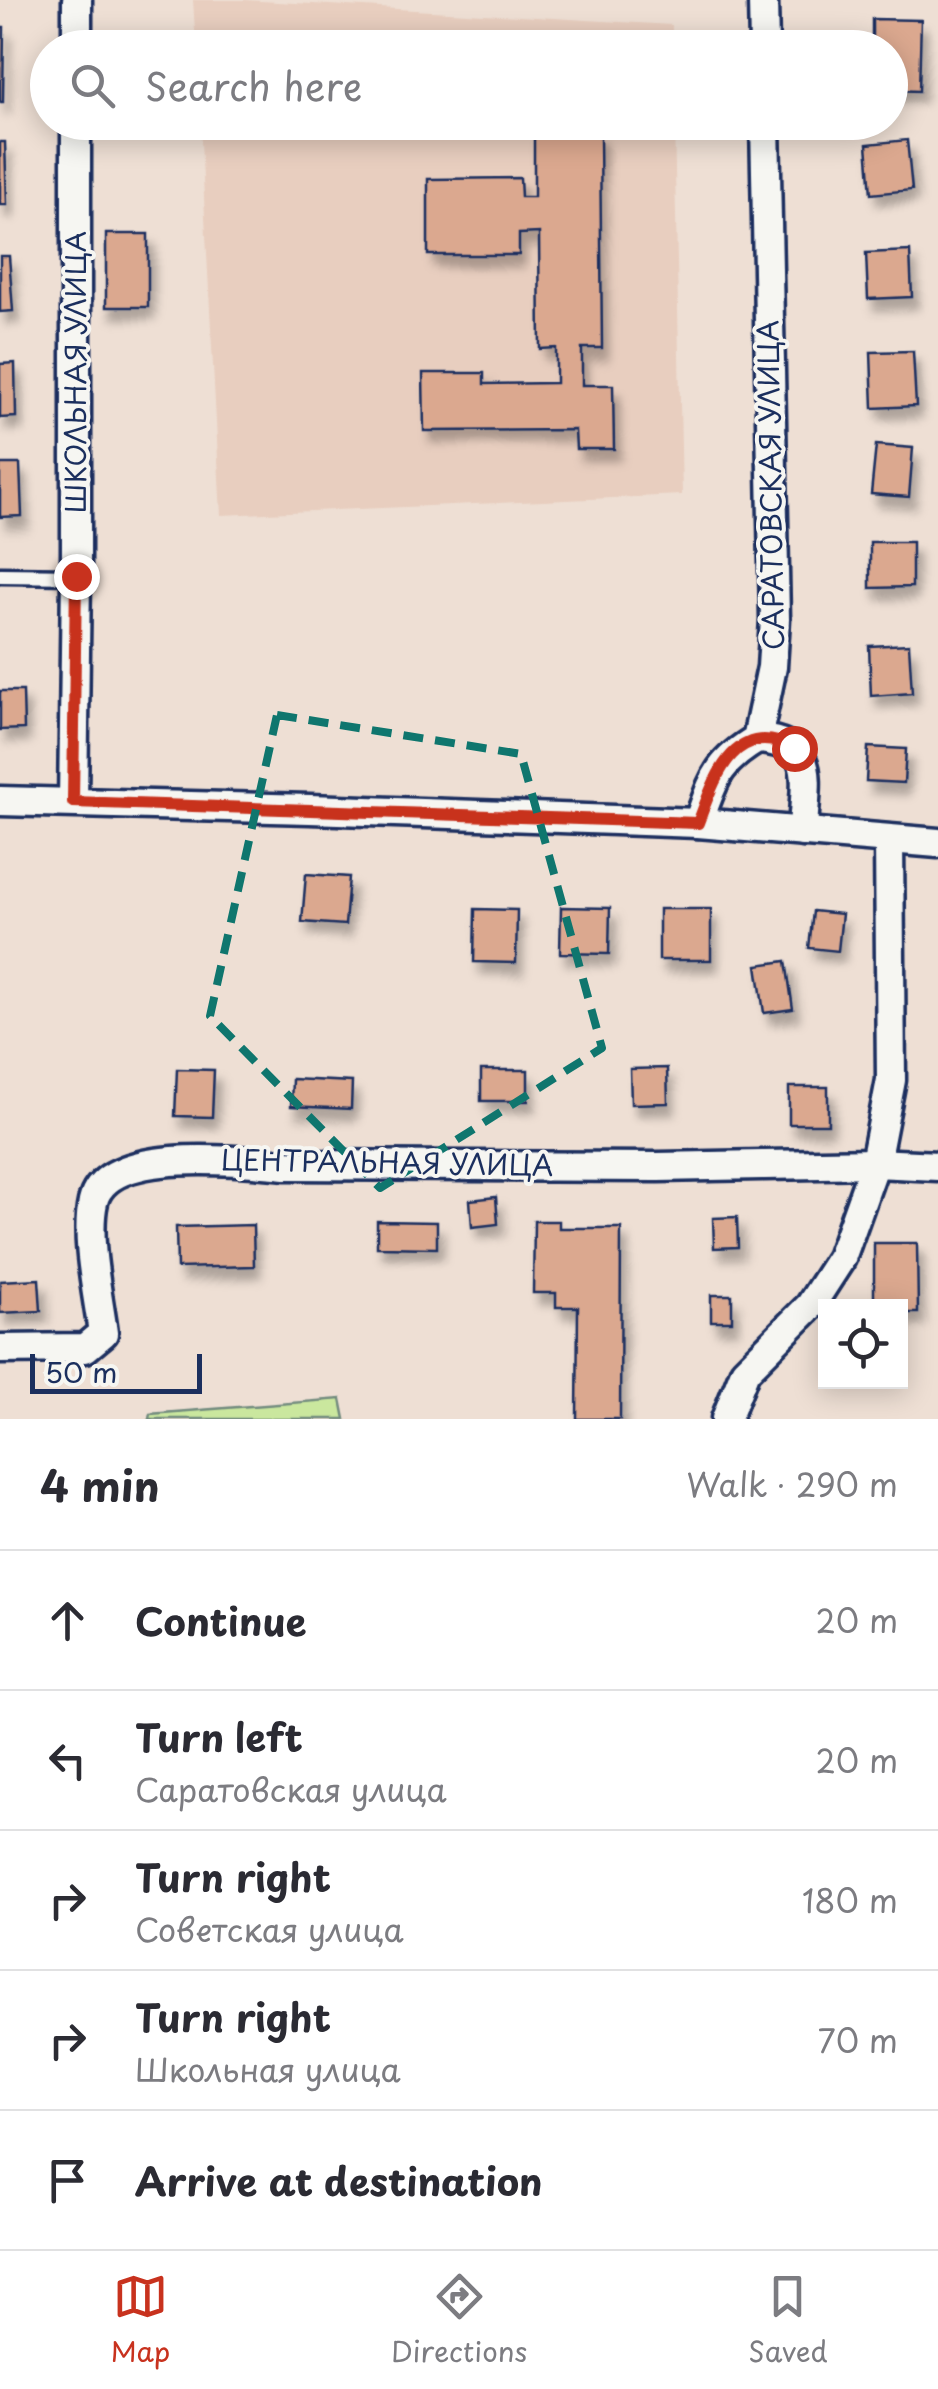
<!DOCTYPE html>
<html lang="en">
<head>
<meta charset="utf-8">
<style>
  body { margin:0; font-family:"Playpen Sans",sans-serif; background:#f7f7f7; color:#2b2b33 }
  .controls { position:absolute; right:30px; bottom:30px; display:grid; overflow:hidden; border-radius:0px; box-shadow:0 5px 25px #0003 }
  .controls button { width:90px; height:90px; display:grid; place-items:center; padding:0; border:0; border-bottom:2px solid #e1e1e2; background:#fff; color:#2b2b33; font:50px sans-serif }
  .scale { position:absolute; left:30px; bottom:25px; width:172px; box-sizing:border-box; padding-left:10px; border:5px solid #1b2f5e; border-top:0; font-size:28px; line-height:35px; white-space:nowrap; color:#1b2f5e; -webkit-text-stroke:8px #f6f6f2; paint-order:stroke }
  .stop { position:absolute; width:30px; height:30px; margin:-22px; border:8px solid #c8321e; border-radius:50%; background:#fff }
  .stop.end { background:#c8321e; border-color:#fff; box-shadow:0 2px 10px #0008 }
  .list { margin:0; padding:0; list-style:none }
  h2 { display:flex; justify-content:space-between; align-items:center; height:130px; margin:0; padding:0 40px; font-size:42px }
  h2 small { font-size:32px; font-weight:400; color:#7c7c81 }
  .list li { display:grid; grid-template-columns:65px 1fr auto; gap:30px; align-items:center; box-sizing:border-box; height:140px; padding:0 40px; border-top:2px solid #e1e1e2 }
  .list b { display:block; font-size:38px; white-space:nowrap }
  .list p { margin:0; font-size:32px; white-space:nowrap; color:#7c7c81 }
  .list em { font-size:32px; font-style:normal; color:#7c7c81 }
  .icon { flex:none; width:55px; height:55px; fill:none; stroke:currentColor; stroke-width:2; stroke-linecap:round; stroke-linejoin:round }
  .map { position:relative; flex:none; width:938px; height:1419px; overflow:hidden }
  .search { position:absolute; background:#fff; box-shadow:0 5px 25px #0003; left:30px; right:30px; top:30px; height:110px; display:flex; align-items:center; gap:25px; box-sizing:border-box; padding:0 35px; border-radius:55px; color:#7c7c81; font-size:38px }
  .sheet { height:830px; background:#fff }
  nav { display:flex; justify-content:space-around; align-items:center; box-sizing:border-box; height:140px; border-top:2px solid #e1e1e2; background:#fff; font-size:28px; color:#7c7c81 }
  nav a { display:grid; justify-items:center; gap:5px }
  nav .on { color:#c8321e }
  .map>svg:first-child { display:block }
</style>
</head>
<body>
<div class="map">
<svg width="938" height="1419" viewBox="0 0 938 1419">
  <defs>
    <filter id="shadow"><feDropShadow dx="6" dy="11" stdDeviation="5" flood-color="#0004"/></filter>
  </defs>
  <rect width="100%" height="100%" fill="#eedfd4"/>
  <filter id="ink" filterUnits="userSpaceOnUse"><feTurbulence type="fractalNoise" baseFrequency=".01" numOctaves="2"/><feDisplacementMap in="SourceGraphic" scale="20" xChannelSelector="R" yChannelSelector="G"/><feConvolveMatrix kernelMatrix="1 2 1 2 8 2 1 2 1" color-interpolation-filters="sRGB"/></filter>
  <g filter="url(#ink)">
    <g fill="#e8cebf">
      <polygon points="193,0 244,0 672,25 672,47 196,47"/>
      <polygon points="200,123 674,123 682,495 221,515"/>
    </g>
    <polygon fill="#cae79e" stroke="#728b7e" stroke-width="2.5" points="341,1399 345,1419 149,1419 150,1414"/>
    <g fill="#dba88f" stroke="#1b2f5e" stroke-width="2.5" filter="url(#shadow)">
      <polygon points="872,19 921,20 919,91 890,90 890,48 872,48"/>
      <polygon points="0,27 4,27 3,102 0,102"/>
      <polygon points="600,133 602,348 582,348 582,385 613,385 614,449 576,449 575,430 424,431 423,373 484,373 484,384 556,383 556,348 540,349 539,233 519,234 519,255 428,255 428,179 520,178 521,197 534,197 534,134"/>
      <polygon points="907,140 912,190 871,194 867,144"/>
      <polygon points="0,142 5,142 7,205 0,205"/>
      <rect x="106" y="234" width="42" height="73"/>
      <polygon points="910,251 912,297 868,299 866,253"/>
      <polygon points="0,256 9,256 13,311 0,312"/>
      <polygon points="913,351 916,406 873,408 871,352"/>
      <polygon points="15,363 16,417 0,418 0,364"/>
      <polygon points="876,445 913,448 909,497 871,494"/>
      <polygon points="0,464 20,464 22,516 0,517"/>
      <polygon points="870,542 912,542 912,587 870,588"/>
      <polygon points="909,644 912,693 871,696 869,646"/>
      <polygon points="0,691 23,691 24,729 0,730"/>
      <polygon points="868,747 906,749 904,783 866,781"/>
      <polygon points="306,874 349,877 345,925 302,922"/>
      <polygon points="561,907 610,908 609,954 560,953"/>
      <polygon points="475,909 517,910 516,963 474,962"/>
      <rect x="659" y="909" width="52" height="51"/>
      <polygon points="813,911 842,914 838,951 809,948"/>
      <polygon points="786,961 793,1009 764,1013 757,965"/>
      <polygon points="667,1068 668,1103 631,1104 630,1069"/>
      <polygon points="177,1069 214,1070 212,1117 175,1116"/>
      <rect x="481" y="1070" width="47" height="31"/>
      <polygon points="292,1079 352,1082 351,1109 291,1106"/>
      <rect x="789" y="1087" width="39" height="37"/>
      <polygon points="496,1197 498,1224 472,1227 470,1200"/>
      <polygon points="737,1217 738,1247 714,1248 713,1218"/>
      <polygon points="377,1221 437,1222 437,1248 377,1247"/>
      <polygon points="534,1221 559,1221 559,1228 621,1228 620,1419 577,1419 578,1307 556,1307 556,1293 533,1293"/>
      <polygon points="253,1225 254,1266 177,1268 176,1227"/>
      <polygon points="874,1243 917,1243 918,1313 900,1313 900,1306 874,1306"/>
      <polygon points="39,1279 41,1311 0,1313 0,1281"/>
      <rect x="711" y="1295" width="21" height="26"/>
    </g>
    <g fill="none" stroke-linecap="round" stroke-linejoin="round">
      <defs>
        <polyline id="service" points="0,575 76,576"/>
        <g id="minor">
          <polyline points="763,0 764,48"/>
          <polyline points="77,48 77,0"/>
          <path d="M 757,739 C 821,743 804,783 803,832"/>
          <polyline points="0,801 310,809 698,823 938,843"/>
          <polyline points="73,802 76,576 76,122"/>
          <path d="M 698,823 C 714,780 715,764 757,739 L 772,667 L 775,619 L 765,122"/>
          <path d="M 0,1349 L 85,1348 L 103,1333 C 98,1295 85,1238 93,1202 C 106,1145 243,1161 286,1165 L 658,1167 L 875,1163 L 938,1166"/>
          <polyline points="726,1419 745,1371 810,1306 841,1258 875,1163 891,1080 889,840"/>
        </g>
      </defs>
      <use href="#service" stroke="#1b2f5e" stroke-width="21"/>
      <use href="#minor" stroke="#1b2f5e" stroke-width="35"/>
      <use href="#service" stroke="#f6f6f2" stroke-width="14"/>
      <use href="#minor" stroke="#f6f6f2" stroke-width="28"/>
    </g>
  </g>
  <g fill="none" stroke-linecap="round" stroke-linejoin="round" filter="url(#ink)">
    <path stroke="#c8321e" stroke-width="12" d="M 76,576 L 73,802 L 698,823 C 715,778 733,718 794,748"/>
  </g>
  <path fill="none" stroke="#0f766e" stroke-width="8" stroke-dasharray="20 12" stroke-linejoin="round" d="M 277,715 L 521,754 L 602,1048 L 380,1188 L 210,1016 Z"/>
  <g text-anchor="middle" stroke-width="8" stroke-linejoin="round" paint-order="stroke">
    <g font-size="28" fill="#1b2f5e" stroke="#f6f6f2">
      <text transform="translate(76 372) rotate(-90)" y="10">ШКОЛЬНАЯ УЛИЦА</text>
      <text transform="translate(771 485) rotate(-91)" y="10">САРАТОВСКАЯ УЛИЦА</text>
      <text transform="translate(387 1163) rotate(1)" y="10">ЦЕНТРАЛЬНАЯ УЛИЦА</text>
    </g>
  </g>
</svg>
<div class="controls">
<button><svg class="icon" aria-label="locate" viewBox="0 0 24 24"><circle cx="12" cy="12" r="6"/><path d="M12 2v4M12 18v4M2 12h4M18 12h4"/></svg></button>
</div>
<div class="scale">50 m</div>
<div class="stop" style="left:794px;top:748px"></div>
<div class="stop end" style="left:76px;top:576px"></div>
<div class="search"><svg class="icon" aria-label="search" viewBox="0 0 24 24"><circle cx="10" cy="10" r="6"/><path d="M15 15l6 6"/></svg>Search here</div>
</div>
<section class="sheet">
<h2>4 min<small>Walk · 290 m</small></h2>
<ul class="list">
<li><svg class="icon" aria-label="ahead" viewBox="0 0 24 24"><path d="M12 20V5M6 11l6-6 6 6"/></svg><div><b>Continue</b></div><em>20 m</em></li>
<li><svg class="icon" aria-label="left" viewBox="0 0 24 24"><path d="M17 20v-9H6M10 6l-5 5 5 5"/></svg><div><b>Turn left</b><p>Саратовская улица</p></div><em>20 m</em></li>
<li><svg class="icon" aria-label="right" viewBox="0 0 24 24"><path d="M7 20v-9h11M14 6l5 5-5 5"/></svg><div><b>Turn right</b><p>Советская улица</p></div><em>180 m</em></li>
<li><svg class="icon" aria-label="right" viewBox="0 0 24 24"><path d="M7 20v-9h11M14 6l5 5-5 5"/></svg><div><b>Turn right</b><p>Школьная улица</p></div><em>70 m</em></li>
<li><svg class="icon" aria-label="arrive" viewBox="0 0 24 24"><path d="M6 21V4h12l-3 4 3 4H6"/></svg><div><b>Arrive at destination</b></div></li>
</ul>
</section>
<nav>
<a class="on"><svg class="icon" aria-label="map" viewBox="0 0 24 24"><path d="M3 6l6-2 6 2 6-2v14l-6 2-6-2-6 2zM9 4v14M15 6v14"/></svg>Map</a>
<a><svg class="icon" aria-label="directions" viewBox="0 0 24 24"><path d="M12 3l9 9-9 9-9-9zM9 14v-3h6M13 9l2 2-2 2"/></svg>Directions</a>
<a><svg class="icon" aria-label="saved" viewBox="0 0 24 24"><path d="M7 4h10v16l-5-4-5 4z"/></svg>Saved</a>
</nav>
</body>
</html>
